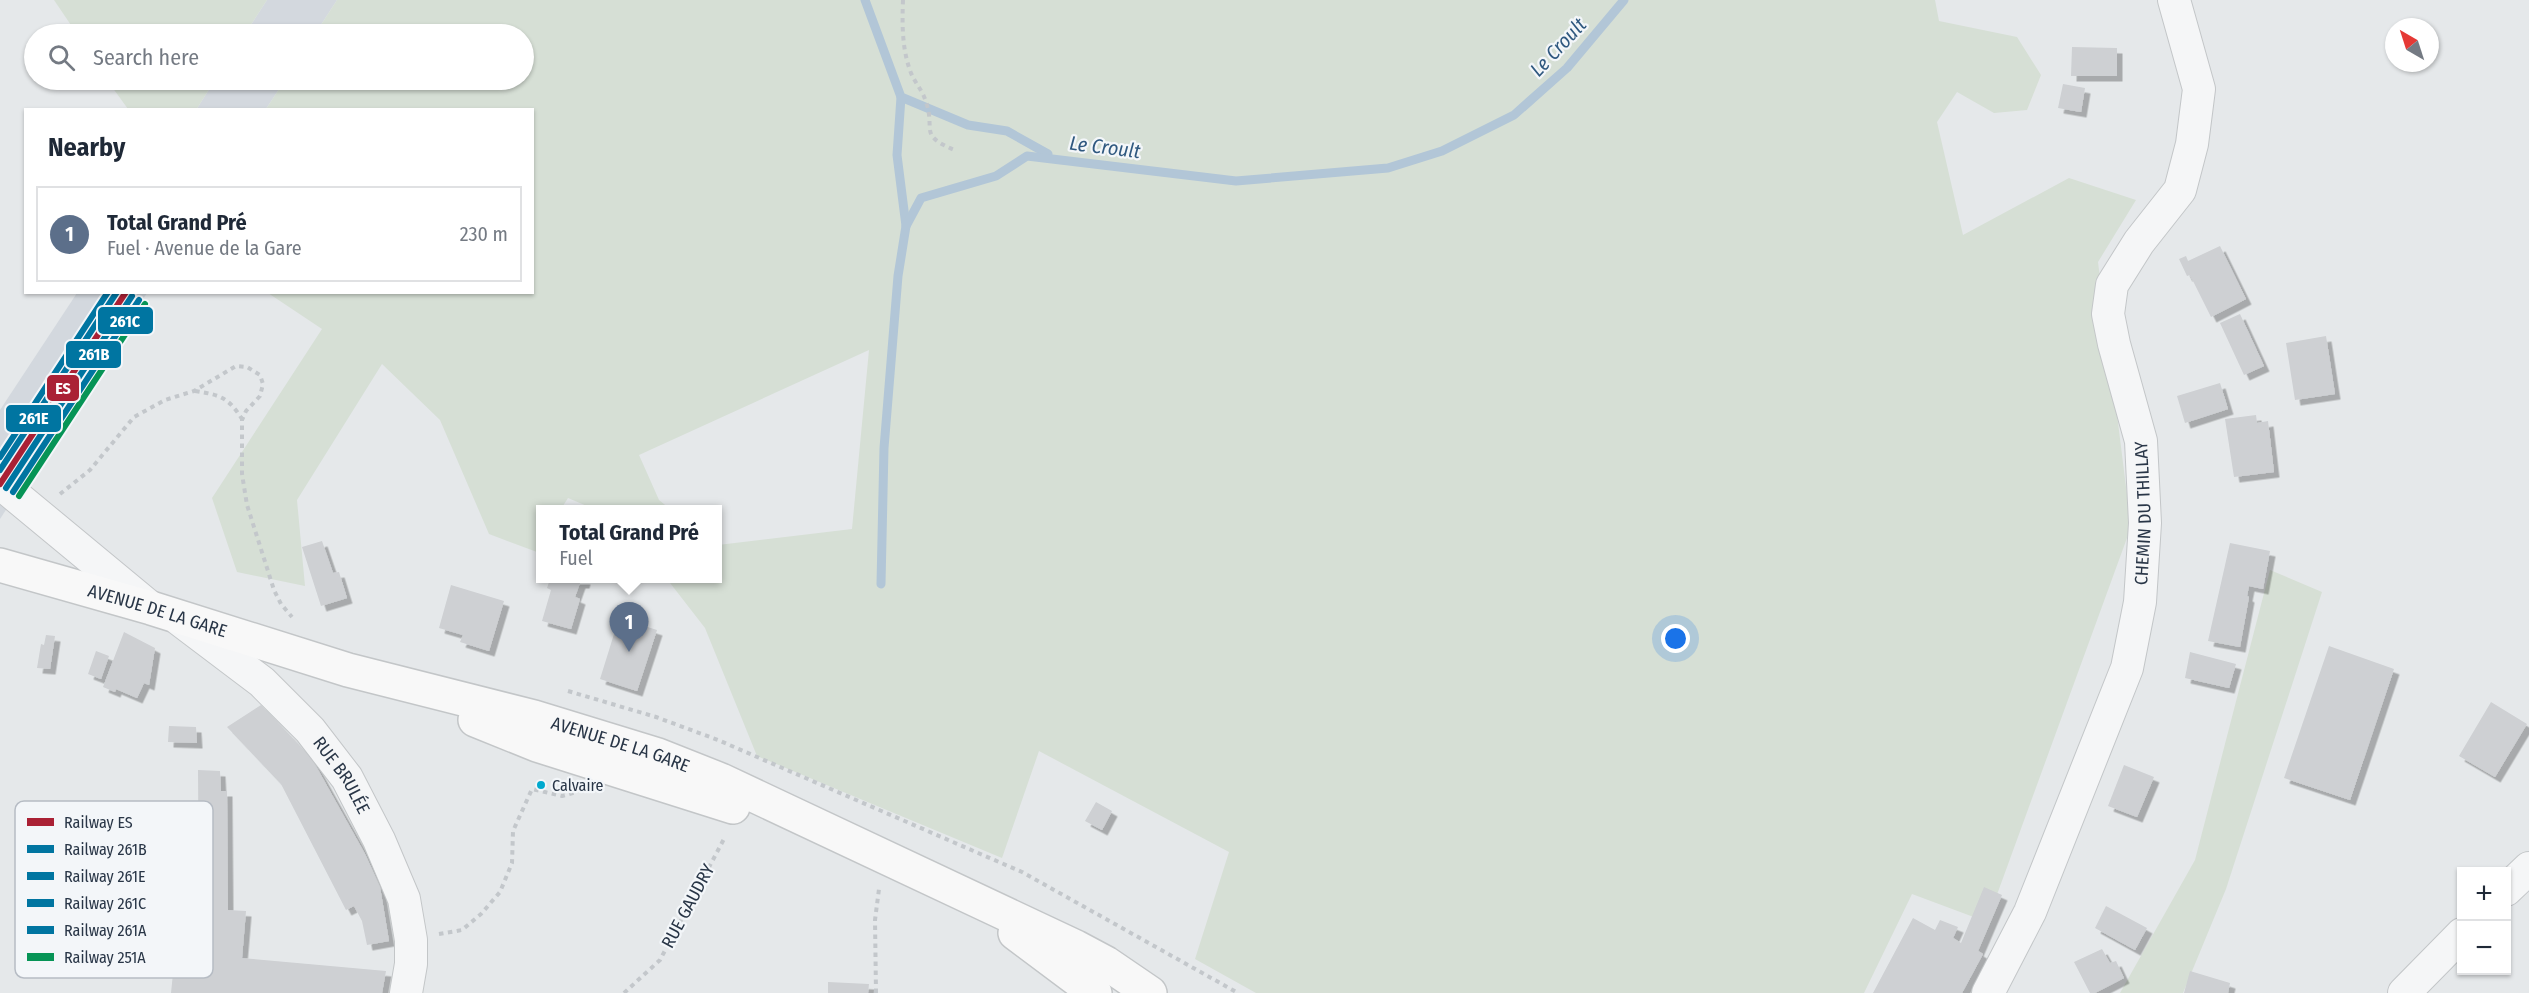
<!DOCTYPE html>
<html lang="en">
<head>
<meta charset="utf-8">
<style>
  body { margin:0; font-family:"Fira Sans Condensed",sans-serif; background:#f2f2f3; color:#1f2937 }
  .controls { position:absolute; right:18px; bottom:18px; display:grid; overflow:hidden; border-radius:0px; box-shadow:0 2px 4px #0004 }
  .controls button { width:54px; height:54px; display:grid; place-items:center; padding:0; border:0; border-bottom:2px solid #e0e1e3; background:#fff; color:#1f2937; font:30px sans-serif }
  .compass { position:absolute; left:2385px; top:18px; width:54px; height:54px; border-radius:50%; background:#fff; box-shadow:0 2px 4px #0004; rotate:321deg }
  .you { position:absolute; left:1676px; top:639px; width:21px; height:21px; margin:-15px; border:4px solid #fff; border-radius:50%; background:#1a73e8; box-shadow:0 0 0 9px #1a73e833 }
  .badge { display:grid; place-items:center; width:39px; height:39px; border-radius:50%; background:#6b7480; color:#fff; font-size:20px; font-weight:700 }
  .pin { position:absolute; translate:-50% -50px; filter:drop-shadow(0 2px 3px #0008) }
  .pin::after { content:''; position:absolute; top:32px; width:21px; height:18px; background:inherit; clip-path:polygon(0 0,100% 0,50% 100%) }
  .popup { position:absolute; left:536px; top:505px; width:186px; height:78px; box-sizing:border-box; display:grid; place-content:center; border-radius:0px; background:#fff; filter:drop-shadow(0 2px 4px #0005); font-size:20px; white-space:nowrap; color:#747a83 }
  .popup b { font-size:22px; color:#1f2937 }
  .popup::after { content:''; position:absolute; left:50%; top:100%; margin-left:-12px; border:12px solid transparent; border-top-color:#fff }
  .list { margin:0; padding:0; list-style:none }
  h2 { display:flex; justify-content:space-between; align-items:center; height:78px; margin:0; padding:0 24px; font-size:26px }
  h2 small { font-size:20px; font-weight:400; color:#747a83 }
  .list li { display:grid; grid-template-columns:39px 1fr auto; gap:18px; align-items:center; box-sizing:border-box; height:96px; margin:0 12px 12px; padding:0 12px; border:2px solid #e0e1e3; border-radius:0px }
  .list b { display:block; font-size:22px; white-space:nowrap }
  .list p { margin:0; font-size:20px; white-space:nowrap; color:#747a83 }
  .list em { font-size:20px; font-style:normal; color:#747a83 }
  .icon { flex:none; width:33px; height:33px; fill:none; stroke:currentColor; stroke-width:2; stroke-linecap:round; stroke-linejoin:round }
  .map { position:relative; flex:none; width:2529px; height:993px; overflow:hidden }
  .search { position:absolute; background:#fff; box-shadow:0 2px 4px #0004; left:24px; top:24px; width:510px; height:66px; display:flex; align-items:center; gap:15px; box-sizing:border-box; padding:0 21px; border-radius:33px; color:#747a83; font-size:22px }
  .panel { position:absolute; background:#fff; box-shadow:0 2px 4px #0004; left:24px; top:108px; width:510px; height:186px; border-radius:0px }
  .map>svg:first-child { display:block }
</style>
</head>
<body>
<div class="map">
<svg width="2529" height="993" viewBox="0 0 2529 993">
  <defs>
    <filter id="shadow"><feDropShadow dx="5.5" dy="5.5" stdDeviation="0" flood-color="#0004"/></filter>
  </defs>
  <rect width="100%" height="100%" fill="#e5e8ea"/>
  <g fill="#d3d8de">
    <polygon points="267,0 337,0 315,34 245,34"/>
    <polygon points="215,80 285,80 266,109 196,110"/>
    <polygon points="77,293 147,293 0,519 0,410"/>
  </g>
  <g fill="#d6dfd5">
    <polygon points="54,0 267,0 245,34 77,34"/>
    <polygon points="337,0 1935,0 1939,21 2017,37 2041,75 2027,110 1994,113 1957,92 1937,122 1963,235 2069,178 2136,200 2098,262 2131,527 1987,922 1912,894 1864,993 1256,993 1195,959 1229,852 1039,751 1002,858 757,756 705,628 667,579 718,578 718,545 852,529 869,350 639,455 659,500 670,509 594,509 568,498 561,509 540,510 540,546 537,552 489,534 440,420 382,364 297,500 305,586 237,572 212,498 322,329 268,293 532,292 532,110 266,109 285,80 524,80 524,34 315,34"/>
    <polygon points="107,80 215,80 196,110 128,109"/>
    <polygon points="2270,570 2322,592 2226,889 2183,993 2120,993 2195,860"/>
  </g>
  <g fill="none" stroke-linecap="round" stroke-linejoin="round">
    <g stroke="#b2c6d7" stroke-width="9">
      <polyline points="865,0 901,97 968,125 1007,131 1048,154 1041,155"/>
      <polyline points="901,97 897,155 906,226"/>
      <polyline points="881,584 884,448 898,276 906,226 921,198 996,176 1027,156 1236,181 1388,168 1442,151 1514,115 1567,68 1624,0"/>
    </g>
  </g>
  <g fill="#ced0d3" filter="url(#shadow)">
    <polygon points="2072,47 2117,48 2117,76 2071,76"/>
    <polygon points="2063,84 2085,88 2081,112 2058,108"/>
    <polygon points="2220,246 2246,299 2211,317 2190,275 2187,276 2179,259 2186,256 2188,261"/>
    <polygon points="2240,314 2264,366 2244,375 2220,323"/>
    <polygon points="2326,336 2335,394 2295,400 2286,343"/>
    <polygon points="2220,383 2228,409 2185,423 2177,396"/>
    <polygon points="2256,415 2257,423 2268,421 2274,472 2234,477 2225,419"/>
    <polygon points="322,541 333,573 339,572 347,598 321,606 302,547"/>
    <polygon points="2230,543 2270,551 2263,589 2249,586 2247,596 2249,597 2240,647 2208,641"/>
    <polygon points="550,579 585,579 584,583 580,583 575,597 580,599 571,629 542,621 551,590 547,588"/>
    <polygon points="451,585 504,601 489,651 460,642 463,635 439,628"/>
    <polygon points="619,618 657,630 637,691 600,679"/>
    <polygon points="124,632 155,648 149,685 144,683 137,698 116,689 115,692 103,687"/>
    <polygon points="46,635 55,636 50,669 37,668 41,644 44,645"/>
    <polygon points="2329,646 2394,669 2350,800 2284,778"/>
    <polygon points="96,651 109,656 101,679 88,674"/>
    <polygon points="2190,652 2236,664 2229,688 2185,678"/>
    <polygon points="2491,702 2527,724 2495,777 2459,756"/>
    <polygon points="261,705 312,759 365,854 380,887 389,941 367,945 362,921 354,906 346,910 281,784 227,727"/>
    <polygon points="169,726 196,727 197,743 168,742"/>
    <polygon points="2124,765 2154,777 2137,817 2108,806"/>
    <polygon points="198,770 220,771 221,791 227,791 228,910 246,911 242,958 386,971 382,993 171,993 180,905 199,907"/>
    <polygon points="1096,802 1112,811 1102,830 1085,821"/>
    <polygon points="1984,887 2002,895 1978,951 1983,954 1962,993 1873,993 1913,918 1935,930 1940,920 1958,927 1953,938 1961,943"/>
    <polygon points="2106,906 2147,928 2135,950 2095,928"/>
    <polygon points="2102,949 2110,963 2116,961 2124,978 2095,993 2090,993 2074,962"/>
    <polygon points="2190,971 2230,983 2228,993 2184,993"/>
    <polygon points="828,982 869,984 868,993 828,993"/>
  </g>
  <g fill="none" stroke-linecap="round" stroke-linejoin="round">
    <defs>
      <g id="minor">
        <polyline points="0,483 151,608"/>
        <path id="s1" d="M 180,620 L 262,682 L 310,730 L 347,778 L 379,840 L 404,899 L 411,940 L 411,964 L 406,993"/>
        <polyline points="2506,890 2529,868"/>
        <path id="s2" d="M 1988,993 L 2030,912 L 2127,668 L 2140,602 L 2145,523 L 2141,441 L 2114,344 L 2108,314 L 2112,285 L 2139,242 L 2180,190 L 2192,144 L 2199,89 L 2174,0"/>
        <polyline points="2404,993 2462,934"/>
      </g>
      <g id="secondary">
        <path id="s3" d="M 0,565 L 151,608 L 348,670 L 534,717 L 658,755 L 721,780 L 1076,947 L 1106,963 L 1150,993"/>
        <polyline points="475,720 537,745 733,807"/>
        <polyline points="1015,933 1095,993"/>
      </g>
    </defs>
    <use href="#minor" stroke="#c3c6c8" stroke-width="34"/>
    <use href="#secondary" stroke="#c3c6c8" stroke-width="36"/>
    <g stroke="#c3c7cb" stroke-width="4" stroke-dasharray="4.5 4.5" stroke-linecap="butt">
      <path d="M 903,0 C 902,24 902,50 911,73 C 915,83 923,91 926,102 C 936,131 917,135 957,151"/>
      <path d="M 195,391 C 220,395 228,397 242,419"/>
      <polyline points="60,494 90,470 134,417 165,400 194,391 236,366 247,367 260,375 263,384 260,396 246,411 242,420 242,474 247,505 274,590 281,604 292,617"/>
      <polyline points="568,691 656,717 718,740 1022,872 1238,993"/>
      <polyline points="439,934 462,930 481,914 500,892 512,863 513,831 532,789 562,796 577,792"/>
      <polyline points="624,993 660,960 725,837"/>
      <polyline points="876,993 875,920 879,889"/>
    </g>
    <use href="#minor" stroke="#f5f6f7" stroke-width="32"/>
    <use href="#secondary" stroke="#f8f8f8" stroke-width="33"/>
    <defs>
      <polyline id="rail-1" points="0,484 126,292"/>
      <polyline id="rail-2" points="6,488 132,296"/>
      <polyline id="rail-3" points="0,470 117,292"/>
      <polyline id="rail-4" points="13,492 139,300"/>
      <polyline id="rail-5" points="0,457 108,292"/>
      <polyline id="rail-6" points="19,496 145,304"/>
    </defs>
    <use href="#rail-1" stroke="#f3f6f9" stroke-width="10"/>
    <use href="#rail-2" stroke="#f3f6f9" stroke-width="10"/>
    <use href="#rail-3" stroke="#f3f6f9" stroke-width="10"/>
    <use href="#rail-4" stroke="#f3f6f9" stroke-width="10"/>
    <use href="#rail-5" stroke="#f3f6f9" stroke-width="10"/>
    <use href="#rail-6" stroke="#f3f6f9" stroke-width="10"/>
    <use href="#rail-1" stroke="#aa2135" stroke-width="6"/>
    <use href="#rail-2" stroke="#0075a1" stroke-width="6"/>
    <use href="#rail-3" stroke="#0075a1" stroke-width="6"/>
    <use href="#rail-4" stroke="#0075a1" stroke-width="6"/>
    <use href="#rail-5" stroke="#0075a1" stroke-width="6"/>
    <use href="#rail-6" stroke="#069456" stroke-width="6"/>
  </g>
  <circle fill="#00a9ce" stroke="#f3f6f9" stroke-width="2" cx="541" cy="785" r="5"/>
  <g text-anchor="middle" stroke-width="4.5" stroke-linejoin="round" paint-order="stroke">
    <g font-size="16" fill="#293647" stroke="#f3f6f9" text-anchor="start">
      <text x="552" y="791">Calvaire</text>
    </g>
    <g font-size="18" fill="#293647" stroke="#f3f6f9">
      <text dy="6" stroke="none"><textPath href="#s2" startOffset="510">CHEMIN DU THILLAY</textPath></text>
      <text dy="6" stroke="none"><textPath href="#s3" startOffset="164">AVENUE DE LA GARE</textPath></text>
      <text dy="6" stroke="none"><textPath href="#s3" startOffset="646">AVENUE DE LA GARE</textPath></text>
      <text dy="6" stroke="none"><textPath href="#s1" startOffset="226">RUE BRULÉE</textPath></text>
      <text transform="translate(688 906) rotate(-62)" y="6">RUE GAUDRY</text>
    </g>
    <g font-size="20" font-style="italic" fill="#2f587f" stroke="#f3f6f9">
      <text transform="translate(1558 47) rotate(-47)" y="7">Le Croult</text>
      <text transform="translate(1105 147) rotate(7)" y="7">Le Croult</text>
    </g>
  </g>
  <rect x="15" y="801" width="198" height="177" rx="9" fill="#f3f6f9" stroke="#b6bcc4" stroke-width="1.5"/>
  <rect x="27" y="818" width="27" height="8" fill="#aa2135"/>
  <rect x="27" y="845" width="27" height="8" fill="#0075a1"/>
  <rect x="27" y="872" width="27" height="8" fill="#0075a1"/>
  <rect x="27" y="899" width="27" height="8" fill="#0075a1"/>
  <rect x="27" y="926" width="27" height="8" fill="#0075a1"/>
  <rect x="27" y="953" width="27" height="8" fill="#069456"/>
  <g font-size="16" fill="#293647">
    <text x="64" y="828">Railway ES</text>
    <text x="64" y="855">Railway 261B</text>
    <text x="64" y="882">Railway 261E</text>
    <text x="64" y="909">Railway 261C</text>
    <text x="64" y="936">Railway 261A</text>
    <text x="64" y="963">Railway 251A</text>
  </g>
  <g stroke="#f3f6f9" stroke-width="2">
    <rect x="97" y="306" width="57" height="29" rx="6" fill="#0075a1"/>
    <rect x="65" y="340" width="57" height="29" rx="6" fill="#0075a1"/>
    <rect x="46" y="374" width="34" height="28" rx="6" fill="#aa2135"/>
    <rect x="5" y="404" width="57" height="29" rx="6" fill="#0075a1"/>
  </g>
  <g font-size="16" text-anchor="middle" font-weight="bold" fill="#fff">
    <text x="125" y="327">261C</text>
    <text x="94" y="360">261B</text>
    <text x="63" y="394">ES</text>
    <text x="34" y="424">261E</text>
  </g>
</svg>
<div class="controls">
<button>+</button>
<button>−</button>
</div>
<svg class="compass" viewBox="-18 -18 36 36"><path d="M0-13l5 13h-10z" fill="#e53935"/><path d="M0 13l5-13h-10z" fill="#747a83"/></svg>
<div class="you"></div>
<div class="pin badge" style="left:629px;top:652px;background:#5c6f8a">1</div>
<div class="popup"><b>Total Grand Pré</b>Fuel</div>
<div class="search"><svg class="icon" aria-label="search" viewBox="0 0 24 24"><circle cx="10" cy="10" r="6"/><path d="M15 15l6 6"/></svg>Search here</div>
<section class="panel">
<h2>Nearby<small></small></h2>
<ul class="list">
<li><span class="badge" style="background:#5c6f8a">1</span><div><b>Total Grand Pré</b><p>Fuel · Avenue de la Gare</p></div><em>230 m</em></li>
</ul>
</section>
</div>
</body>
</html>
